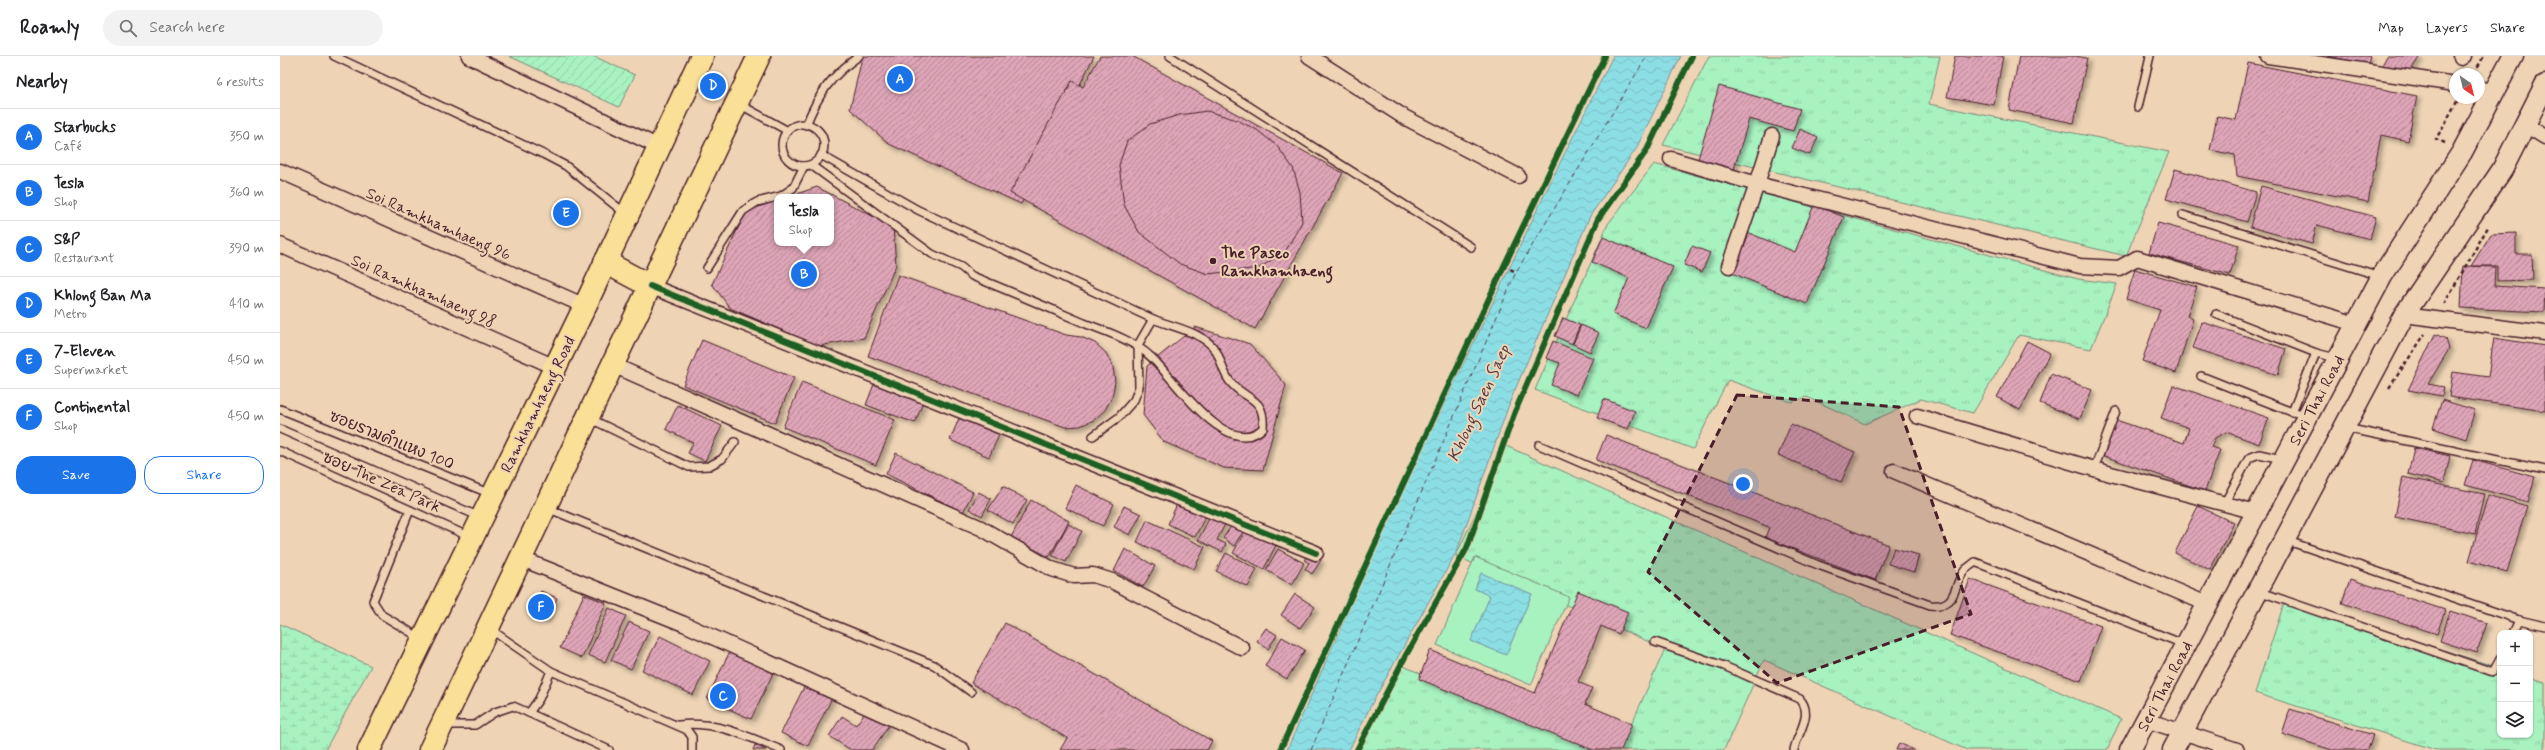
<!DOCTYPE html>
<html lang="en">
<head>
<meta charset="utf-8">
<style>
  body { margin:0; font-family:Mynerve,"Playpen Sans Thai",sans-serif; background:#f2f2f2; color:#202124 }
  .controls { position:absolute; right:12px; bottom:12px; display:grid; overflow:hidden; border-radius:8px; box-shadow:0 1px 3px #0004 }
  .controls button { width:36px; height:36px; display:grid; place-items:center; padding:0; border:0; border-bottom:1px solid #e0e0e0; background:#fff; color:#202124; font:20px sans-serif }
  .compass { position:absolute; left:2169px; top:12px; width:36px; height:36px; border-radius:50%; background:#fff; box-shadow:0 1px 3px #0004; rotate:145deg }
  .you { position:absolute; left:1463px; top:428px; width:14px; height:14px; margin:-10px; border:3px solid #fff; border-radius:50%; background:#1a73e8; box-shadow:0 0 0 6px #1a73e833 }
  .badge { display:grid; place-items:center; width:26px; height:26px; border-radius:50%; background:#1a73e8; color:#fff; font-size:13px; font-weight:700 }
  .pin { position:absolute; translate:-50% -50%; border:2px solid #fff; box-shadow:0 1px 4px #0006 }
  .popup { position:absolute; left:494px; top:138px; width:60px; height:52px; box-sizing:border-box; display:grid; place-content:center; border-radius:8px; background:#fff; filter:drop-shadow(0 1px 3px #0005); font-size:13px; white-space:nowrap; color:#757577 }
  .popup b { font-size:15px; color:#202124 }
  .popup::after { content:''; position:absolute; left:50%; top:100%; margin-left:-8px; border:8px solid transparent; border-top-color:#fff }
  .list { margin:0; padding:0; list-style:none }
  h2 { display:flex; justify-content:space-between; align-items:center; height:52px; margin:0; padding:0 16px; font-size:17px }
  h2 small { font-size:13px; font-weight:400; color:#757577 }
  .list li { display:grid; grid-template-columns:26px 1fr auto; gap:12px; align-items:center; box-sizing:border-box; height:56px; padding:0 16px; border-top:1px solid #e0e0e0 }
  .list b { display:block; font-size:15px; white-space:nowrap }
  .list p { margin:0; font-size:13px; white-space:nowrap; color:#757577 }
  .list em { font-size:13px; font-style:normal; color:#757577 }
  .actions { display:flex; gap:8px; padding:12px 16px }
  .actions a { flex:1; padding:9px 0; border:1px solid #1a73e8; border-radius:16px; text-align:center; font-size:14px; color:#1a73e8 }
  .actions .main { background:#1a73e8; color:#fff }
  .icon { flex:none; width:22px; height:22px; fill:none; stroke:currentColor; stroke-width:2; stroke-linecap:round; stroke-linejoin:round }
  .map { position:relative; flex:none; width:2265px; height:694px; overflow:hidden }
  header { display:flex; align-items:center; gap:24px; box-sizing:border-box; height:56px; padding:0 20px; background:#fff; border-bottom:1px solid #e0e0e0 }
  header strong { font-size:19px }
  nav { display:flex; gap:22px; margin-inline-start:auto; font-size:14px }
  .search { width:280px; height:36px; background:#f2f2f2; display:flex; align-items:center; gap:10px; box-sizing:border-box; padding:0 14px; border-radius:22px; color:#757577; font-size:15px }
  main { display:flex }
  aside { flex:1; background:#fff }
  .map>svg:first-child { display:block }
</style>
</head>
<body>
<header>
<strong>Roamly</strong>
<div class="search"><svg class="icon" aria-label="search" viewBox="0 0 24 24"><circle cx="10" cy="10" r="6"/><path d="M15 15l6 6"/></svg>Search here</div>
<nav><a>Map</a><a>Layers</a><a>Share</a></nav>
</header>
<main>
<aside>
<h2>Nearby<small>6 results</small></h2>
<ul class="list">
<li><span class="badge">A</span><div><b>Starbucks</b><p>Café</p></div><em>350 m</em></li>
<li><span class="badge">B</span><div><b>Tesla</b><p>Shop</p></div><em>360 m</em></li>
<li><span class="badge">C</span><div><b>S&amp;P</b><p>Restaurant</p></div><em>390 m</em></li>
<li><span class="badge">D</span><div><b>Khlong Ban Ma</b><p>Metro</p></div><em>410 m</em></li>
<li><span class="badge">E</span><div><b>7-Eleven</b><p>Supermarket</p></div><em>450 m</em></li>
<li><span class="badge">F</span><div><b>Continental</b><p>Shop</p></div><em>450 m</em></li>
</ul>
<div class="actions"><a class="main">Save</a><a>Share</a></div>
</aside>
<div class="map">
<svg width="2265" height="694" viewBox="0 0 2265 694">
  <defs>
    <pattern id="grass-tufts" width="24" height="20" patternUnits="userSpaceOnUse"><rect width="24" height="20" fill="#a8f2c0"/><path d="M3 7l-1-3M5 7V3M7 7l1-3M15 17l-1-3M17 17v-4M19 17l1-3" fill="none" stroke="#92cfa5"/></pattern>
    <pattern id="wetland-marsh" width="20" height="14" patternUnits="userSpaceOnUse"><rect width="20" height="14" fill="#a8f2c0"/><path d="M1 5h8M5 5V1M11 12h8M15 12V8" fill="none" stroke="#92cfa5"/></pattern>
    <pattern id="garden-furrows" width="10" height="10" patternUnits="userSpaceOnUse"><rect width="10" height="10" fill="#a8f2c0"/><path d="M-1 1l2-2M0 10L10 0M9 11l2-2" fill="none" stroke="#92cfa5"/></pattern>
    <pattern id="water-waves" width="16" height="10" patternUnits="userSpaceOnUse"><rect width="16" height="10" fill="#8cdee5"/><path d="M0 5q4-4 8 0t8 0" fill="none" stroke="#7abec5"/></pattern>
    <pattern id="building-hatch" width="6" height="6" patternUnits="userSpaceOnUse"><rect width="6" height="6" fill="#dda5b7"/><path d="M-1 1l2-2M0 6l6-6M5 7l2-2" fill="none" stroke="#b58695"/></pattern>
    <filter id="shadow"><feDropShadow dx="3.5" dy="3.5" stdDeviation="2" flood-color="#0004"/></filter>
  </defs>
  <rect width="100%" height="100%" fill="#eed4b5"/>
  <filter id="ink" filterUnits="userSpaceOnUse"><feTurbulence type="fractalNoise" baseFrequency=".025" numOctaves="2"/><feDisplacementMap in="SourceGraphic" scale="8" xChannelSelector="R" yChannelSelector="G"/><feConvolveMatrix kernelMatrix="1 2 1 2 8 2 1 2 1" color-interpolation-filters="sRGB"/></filter>
  <g filter="url(#ink)">
    <g fill="url(#grass-tufts)" stroke="#798876">
      <polygon points="1429,0 1660,0 1649,48 1889,96 1846,200 1383,89"/>
      <polygon points="1374,108 1798,223 1837,228 1811,293 1739,279 1693,357 1641,343 1585,368 1527,341 1511,346 1448,324 1413,393 1255,334 1328,168"/>
      <polygon points="1226,390 1841,663 1827,694 1687,694 1484,604 1444,694 1340,694 1385,593 1176,500"/>
      <polygon points="2005,544 2220,612 2220,679 2250,679 2250,621 2265,626 2265,694 2156,694 1975,637"/>
      <polygon points="1119,608 1313,694 1080,694"/>
    </g>
    <polygon fill="url(#wetland-marsh)" stroke="#798876" points="0,568 91,610 45,694 0,694"/>
    <polygon fill="#a8f2c0" stroke="#798876" points="1195,501 1289,541 1251,629 1157,589"/>
    <polygon fill="url(#garden-furrows)" stroke="#798876" points="229,0 313,0 355,19 339,51"/>
    <g fill="url(#water-waves)" stroke="#72929b">
      <polygon points="1333,0 1401,0 1356,93 1310,160 1231,343 1177,495 1091,649 1069,694 1007,694 1102,478 1271,125"/>
      <polygon points="1201,517 1252,538 1226,599 1191,585 1210,540 1195,533"/>
    </g>
    <g fill="none" stroke-linecap="round" stroke-linejoin="round">
      <polyline stroke="#543c47" stroke-width="1" stroke-dasharray="5 4" stroke-linecap="butt" points="1031,694 1236,216 1367,0"/>
    </g>
    <g fill="url(#building-hatch)" stroke="#4a1f2b" filter="url(#shadow)">
      <polygon points="585,0 814,0 741,148 609,88 570,53 582,2"/>
      <polygon points="820,0 852,0 1063,117 975,273 730,137 792,25 803,31"/>
      <polygon points="1675,0 1723,0 1714,49 1667,41"/>
      <polygon points="1739,0 1795,0 1807,2 1794,67 1729,54"/>
      <polygon points="2048,0 2090,0 2088,9"/>
      <polygon points="2107,0 2140,0 2130,16 2101,11"/>
      <polygon points="1968,7 2137,40 2128,85 2101,79 2088,146 1957,120 1955,99 1930,94 1937,60 1956,64"/>
      <polygon points="1439,30 1520,53 1513,75 1469,63 1454,113 1418,103"/>
      <polygon points="927,55 957,64 977,74 997,90 1013,112 1020,136 1022,166 1005,196 979,212 928,218 900,208 859,176 844,149 839,109 847,85 870,68 899,59"/>
      <polygon points="1520,73 1538,81 1530,99 1512,92"/>
      <polygon points="1895,113 1976,136 1967,166 1886,143"/>
      <polygon points="1981,130 2096,161 2090,183 2037,169 2032,188 1970,171"/>
      <polygon points="537,131 613,171 616,209 584,282 539,290 450,252 432,228 466,155 497,145 497,187 551,187 551,141 508,141"/>
      <polygon points="1534,149 1564,161 1527,248 1452,217 1469,177 1515,196"/>
      <polygon points="1878,167 1959,189 1950,219 1869,197"/>
      <polygon points="2236,177 2236,198 2252,198 2253,224 2217,225 2217,210 2191,210 2211,178"/>
      <polygon points="1323,181 1393,211 1366,272 1333,258 1349,222 1312,206"/>
      <polygon points="1412,190 1430,197 1422,216 1404,209"/>
      <polygon points="2183,210 2215,211 2214,230 2265,233 2264,256 2181,252"/>
      <polygon points="1855,213 1917,231 1907,260 1913,263 1896,317 1862,305 1880,254 1846,243"/>
      <polygon points="618,219 786,279 801,281 815,287 826,297 833,311 835,326 832,341 825,354 814,364 800,370 785,371 588,300"/>
      <polygon points="1283,262 1300,269 1292,288 1275,280"/>
      <polygon points="1922,266 2006,293 1998,319 1913,292"/>
      <polygon points="1301,269 1319,277 1310,296 1293,288"/>
      <polygon points="915,271 970,288 1006,329 983,414 944,412 884,386 863,359 867,310"/>
      <polygon points="2155,278 2166,283 2169,293 2148,328 2164,331 2162,340 2128,334"/>
      <polygon points="2214,282 2265,290 2265,355 2169,341 2173,316 2208,321"/>
      <polygon points="422,284 514,322 495,367 403,329"/>
      <polygon points="1273,285 1313,302 1297,339 1271,329 1280,307 1266,302"/>
      <polygon points="1747,285 1770,297 1740,354 1717,341"/>
      <polygon points="1771,318 1812,334 1800,363 1760,347"/>
      <polygon points="522,326 615,364 596,409 503,371"/>
      <polygon points="594,328 643,346 635,367 586,349"/>
      <polygon points="1893,329 1989,362 1979,388 1946,376 1935,382 1931,391 1940,394 1925,435 1821,399 1833,363 1904,387 1909,372 1881,362"/>
      <polygon points="1324,343 1355,355 1348,373 1317,362"/>
      <polygon points="2162,344 2195,354 2186,383 2153,372"/>
      <polygon points="398,349 442,370 425,405 408,397 413,387 386,373"/>
      <polygon points="680,360 720,377 709,401 670,384"/>
      <polygon points="1511,368 1575,396 1561,426 1498,399"/>
      <polygon points="1326,379 1609,489 1595,524 1485,482 1489,471 1316,404"/>
      <polygon points="2134,392 2170,400 2164,427 2128,418"/>
      <polygon points="616,397 693,436 683,456 606,418"/>
      <polygon points="2193,404 2255,421 2248,446 2185,429"/>
      <polygon points="2123,421 2204,438 2195,478 2115,461"/>
      <polygon points="796,429 834,448 823,470 785,452"/>
      <polygon points="723,430 747,444 733,468 708,454"/>
      <polygon points="699,436 711,443 702,460 689,453"/>
      <polygon points="2208,439 2247,450 2227,516 2189,505"/>
      <polygon points="751,444 789,465 769,501 731,481"/>
      <polygon points="898,446 926,459 915,481 888,468"/>
      <polygon points="844,450 861,458 850,479 834,471"/>
      <polygon points="1918,450 1954,467 1930,514 1895,497"/>
      <polygon points="931,459 946,466 937,484 946,488 942,496 918,484"/>
      <polygon points="867,464 925,491 914,513 857,486"/>
      <polygon points="788,468 802,475 786,506 772,499"/>
      <polygon points="952,469 963,476 954,490 943,482"/>
      <polygon points="967,472 997,487 984,513 953,497"/>
      <polygon points="1614,492 1639,499 1634,516 1608,508"/>
      <polygon points="845,493 875,510 863,531 834,515"/>
      <polygon points="998,493 1024,507 1012,529 986,514"/>
      <polygon points="946,497 977,513 968,531 936,515"/>
      <polygon points="1029,497 1041,504 1032,518 1025,513 1029,507 1024,504"/>
      <polygon points="1690,523 1821,570 1801,625 1670,579"/>
      <polygon points="2070,523 2165,554 2157,578 2062,547"/>
      <polygon points="261,535 277,542 266,564 251,557"/>
      <polygon points="1298,535 1348,556 1339,578 1321,570 1298,626 1312,632 1305,648 1352,668 1341,694 1313,694 1139,623 1150,594 1255,637"/>
      <polygon points="304,538 326,547 302,602 280,592"/>
      <polygon points="1015,538 1035,551 1020,572 1001,559"/>
      <polygon points="329,552 346,560 325,606 308,599"/>
      <polygon points="2170,555 2207,567 2197,597 2160,585"/>
      <polygon points="349,566 369,575 351,613 331,604"/>
      <polygon points="725,567 932,685 927,694 780,694 787,682 691,627"/>
      <polygon points="986,572 997,579 988,593 977,585"/>
      <polygon points="380,580 430,605 413,639 362,614"/>
      <polygon points="1002,581 1025,594 1007,623 985,610"/>
      <polygon points="450,595 494,615 471,663 427,643"/>
      <polygon points="525,629 552,642 528,690 501,677"/>
      <polygon points="2010,653 2093,679 2088,694 2052,694 2002,678"/>
      <polygon points="586,655 609,669 592,694 571,694 549,680 562,660 576,669"/>
      <polygon points="1619,687 1634,694 1616,694"/>
      <polygon points="475,689 486,694 473,694"/>
    </g>
    <g fill="none" stroke-linecap="round" stroke-linejoin="round">
      <defs>
        <g id="lane">
          <polyline points="54,0 263,98 286,110 346,158"/>
          <polyline points="890,0 1191,191"/>
          <polyline points="459,48 508,75"/>
          <polyline points="1858,51 1870,0"/>
          <circle cx="523" cy="89" r="21"/>
          <path d="M 526,69 C 539,37 551,20 579,0"/>
          <polyline points="541,99 638,154 873,263 858,289 859,331 854,344 839,361 813,380"/>
          <path d="M 531,109 L 652,198 L 681,211 L 692,220 C 729,235 767,251 804,267 C 827,276 853,284 871,301 C 894,322 947,406 983,372 C 985,341 969,346 952,328 C 943,319 942,306 936,295 C 924,276 892,271 873,263"/>
          <polyline points="1903,159 2100,220"/>
          <polyline points="427,212 463,155 477,146 501,140 513,132 524,110"/>
          <polyline points="1936,258 2036,297 2056,302"/>
          <polyline points="1921,320 2012,356 2026,358"/>
          <polyline points="0,353 211,438"/>
          <polyline points="2012,356 2036,297"/>
          <polyline points="311,363 409,411 429,410 442,403 455,386"/>
          <polyline points="2066,372 2265,414"/>
          <polyline points="0,373 200,461"/>
          <path d="M 1259,389 L 1538,509 L 1650,549 C 1679,552 1672,529 1685,514 C 1688,511 1692,509 1695,506 L 1906,589"/>
          <polyline points="0,395 190,481"/>
          <polyline points="1814,413 1836,355"/>
          <polyline points="1944,448 1969,402 1979,398 2002,403"/>
          <polyline points="267,452 654,609 691,636"/>
          <polyline points="130,454 93,545 102,559 142,583"/>
          <polyline points="2005,484 2239,564 2265,570"/>
          <polyline points="1978,535 2213,616 2220,603"/>
          <polyline points="210,573 271,615 407,674 412,681 412,694"/>
          <polyline points="2233,577 2239,564"/>
          <path d="M 1375,586 L 1444,610 L 1520,643 C 1534,659 1517,677 1514,694"/>
          <polyline points="249,657 329,694"/>
          <polyline points="166,669 195,669 215,656 233,650 249,657 259,643 271,615"/>
          <path d="M 399,669 C 436,665 467,680 501,694"/>
        </g>
        <g id="street">
          <polyline points="189,0 379,91"/>
          <polyline points="1029,0 1124,61 1238,120"/>
          <polyline points="1988,0 2175,28"/>
          <polyline points="2181,2 2184,0"/>
          <polyline points="2199,32 2212,35"/>
          <polyline points="2244,68 2265,81"/>
          <polyline points="1391,103 1477,128 1492,80"/>
          <polyline points="0,115 305,250"/>
          <polyline points="0,189 275,311"/>
          <polyline points="1449,210 1477,128 1800,210 1839,212 1857,202 2076,268"/>
          <polyline points="370,230 1036,497"/>
          <polyline points="2124,259 2265,277"/>
          <polyline points="333,309 701,472 772,513 794,520 813,519 832,525 962,592"/>
          <polyline points="1637,360 1831,418 1976,456"/>
          <polyline points="1614,415 1927,548"/>
          <polyline points="242,503 404,568 682,694"/>
          <polyline points="1866,664 1957,694"/>
        </g>
        <g id="secondary">
          <polyline points="1850,694 2102,220 2182,96 2233,0"/>
          <polyline points="1893,694 2124,259 2222,114 2265,29"/>
        </g>
        <g id="primary">
          <polyline points="325,206 370,230"/>
          <polyline points="89,694 305,250 422,0"/>
          <polyline points="150,694 479,0"/>
        </g>
      </defs>
      <use href="#lane" stroke="#4a1f2b" stroke-width="10"/>
      <use href="#street" stroke="#4a1f2b" stroke-width="17"/>
      <use href="#secondary" stroke="#4a1f2b" stroke-width="23"/>
      <use href="#primary" stroke="#4a1f2b" stroke-width="25"/>
      <g stroke="#4a1f2b" stroke-width="2.5" stroke-dasharray="4 3" stroke-linecap="butt">
        <polyline points="2194,17 2204,0"/>
        <polyline points="2165,87 2156,83 2179,42"/>
        <polyline points="1224,210 1236,216"/>
        <polyline points="2164,248 2208,171"/>
        <polyline points="2109,332 2145,278"/>
      </g>
      <use href="#lane" stroke="#eed4b5" stroke-width="7"/>
      <use href="#street" stroke="#eed4b5" stroke-width="14"/>
      <use href="#secondary" stroke="#eed4b5" stroke-width="20"/>
      <use href="#primary" stroke="#fadf96" stroke-width="22"/>
      <defs>
        <g id="cycleway">
          <polyline points="370,230 1036,497"/>
          <polyline points="1000,694 1224,210 1325,0"/>
          <polyline points="1077,694 1126,599 1187,492 1234,358 1318,163 1367,94 1412,0"/>
        </g>
      </defs>
      <use href="#cycleway" stroke="#eed4b5" stroke-width="8"/>
      <use href="#cycleway" stroke="#1b5e20" stroke-width="6"/>
    </g>
  </g>
  <path fill="#4a1f2b" fill-opacity="0.2" stroke="#4a1f2b" stroke-width="3" stroke-dasharray="8 5" stroke-linejoin="round" d="M 1457,339 L 1619,351 L 1691,558 L 1497,627 L 1368,516 Z"/>
  <circle fill="#4a1f2b" stroke="#eed4b5" stroke-width="1.5" cx="933" cy="205" r="4"/>
  <g text-anchor="middle" stroke-width="4" stroke-linejoin="round" paint-order="stroke">
    <g font-size="16" fill="#4a1f2b" stroke="#eed4b5">
      <text transform="translate(159 167) rotate(24)" y="6">Soi Ramkhamhaeng 96</text>
      <text transform="translate(144 234) rotate(24)" y="6">Soi Ramkhamhaeng 98</text>
      <text transform="translate(2036 344) rotate(-62)" y="6">Seri Thai Road</text>
      <text transform="translate(257 348) rotate(-64)" y="6">Ramkhamhaeng Road</text>
      <text transform="translate(112 383) rotate(22)" y="6">ซอยรามคำแหง 100</text>
      <text transform="translate(102 425) rotate(24)" y="6">ซอย The Zea Park</text>
      <text transform="translate(1884 630) rotate(-62)" y="6">Seri Thai Road</text>
    </g>
    <g font-size="16" font-weight="bold" fill="#4a1f2b" stroke="#eed4b5" text-anchor="start">
      <text x="941" y="202">The Paseo<tspan x="941" dy="18">Ramkhamhaeng</tspan></text>
    </g>
    <g font-size="17" font-style="italic" fill="#543c47" stroke="#eed4b5">
      <text transform="translate(1198 347) rotate(-65)" y="6">Khlong Saen Saep</text>
    </g>
  </g>
</svg>
<div class="controls">
<button>+</button>
<button>−</button>
<button><svg class="icon" aria-label="layers" viewBox="0 0 24 24"><path d="M12 4l9 5-9 5-9-5zM3 14l9 5 9-5"/></svg></button>
</div>
<svg class="compass" viewBox="-18 -18 36 36"><path d="M0-13l5 13h-10z" fill="#e53935"/><path d="M0 13l5-13h-10z" fill="#757577"/></svg>
<div class="you"></div>
<div class="pin badge" style="left:620px;top:23px">A</div>
<div class="pin badge" style="left:524px;top:218px">B</div>
<div class="popup"><b>Tesla</b>Shop</div>
<div class="pin badge" style="left:443px;top:640px">C</div>
<div class="pin badge" style="left:433px;top:30px">D</div>
<div class="pin badge" style="left:286px;top:157px">E</div>
<div class="pin badge" style="left:261px;top:551px">F</div>
</div>
</main>
</body>
</html>
